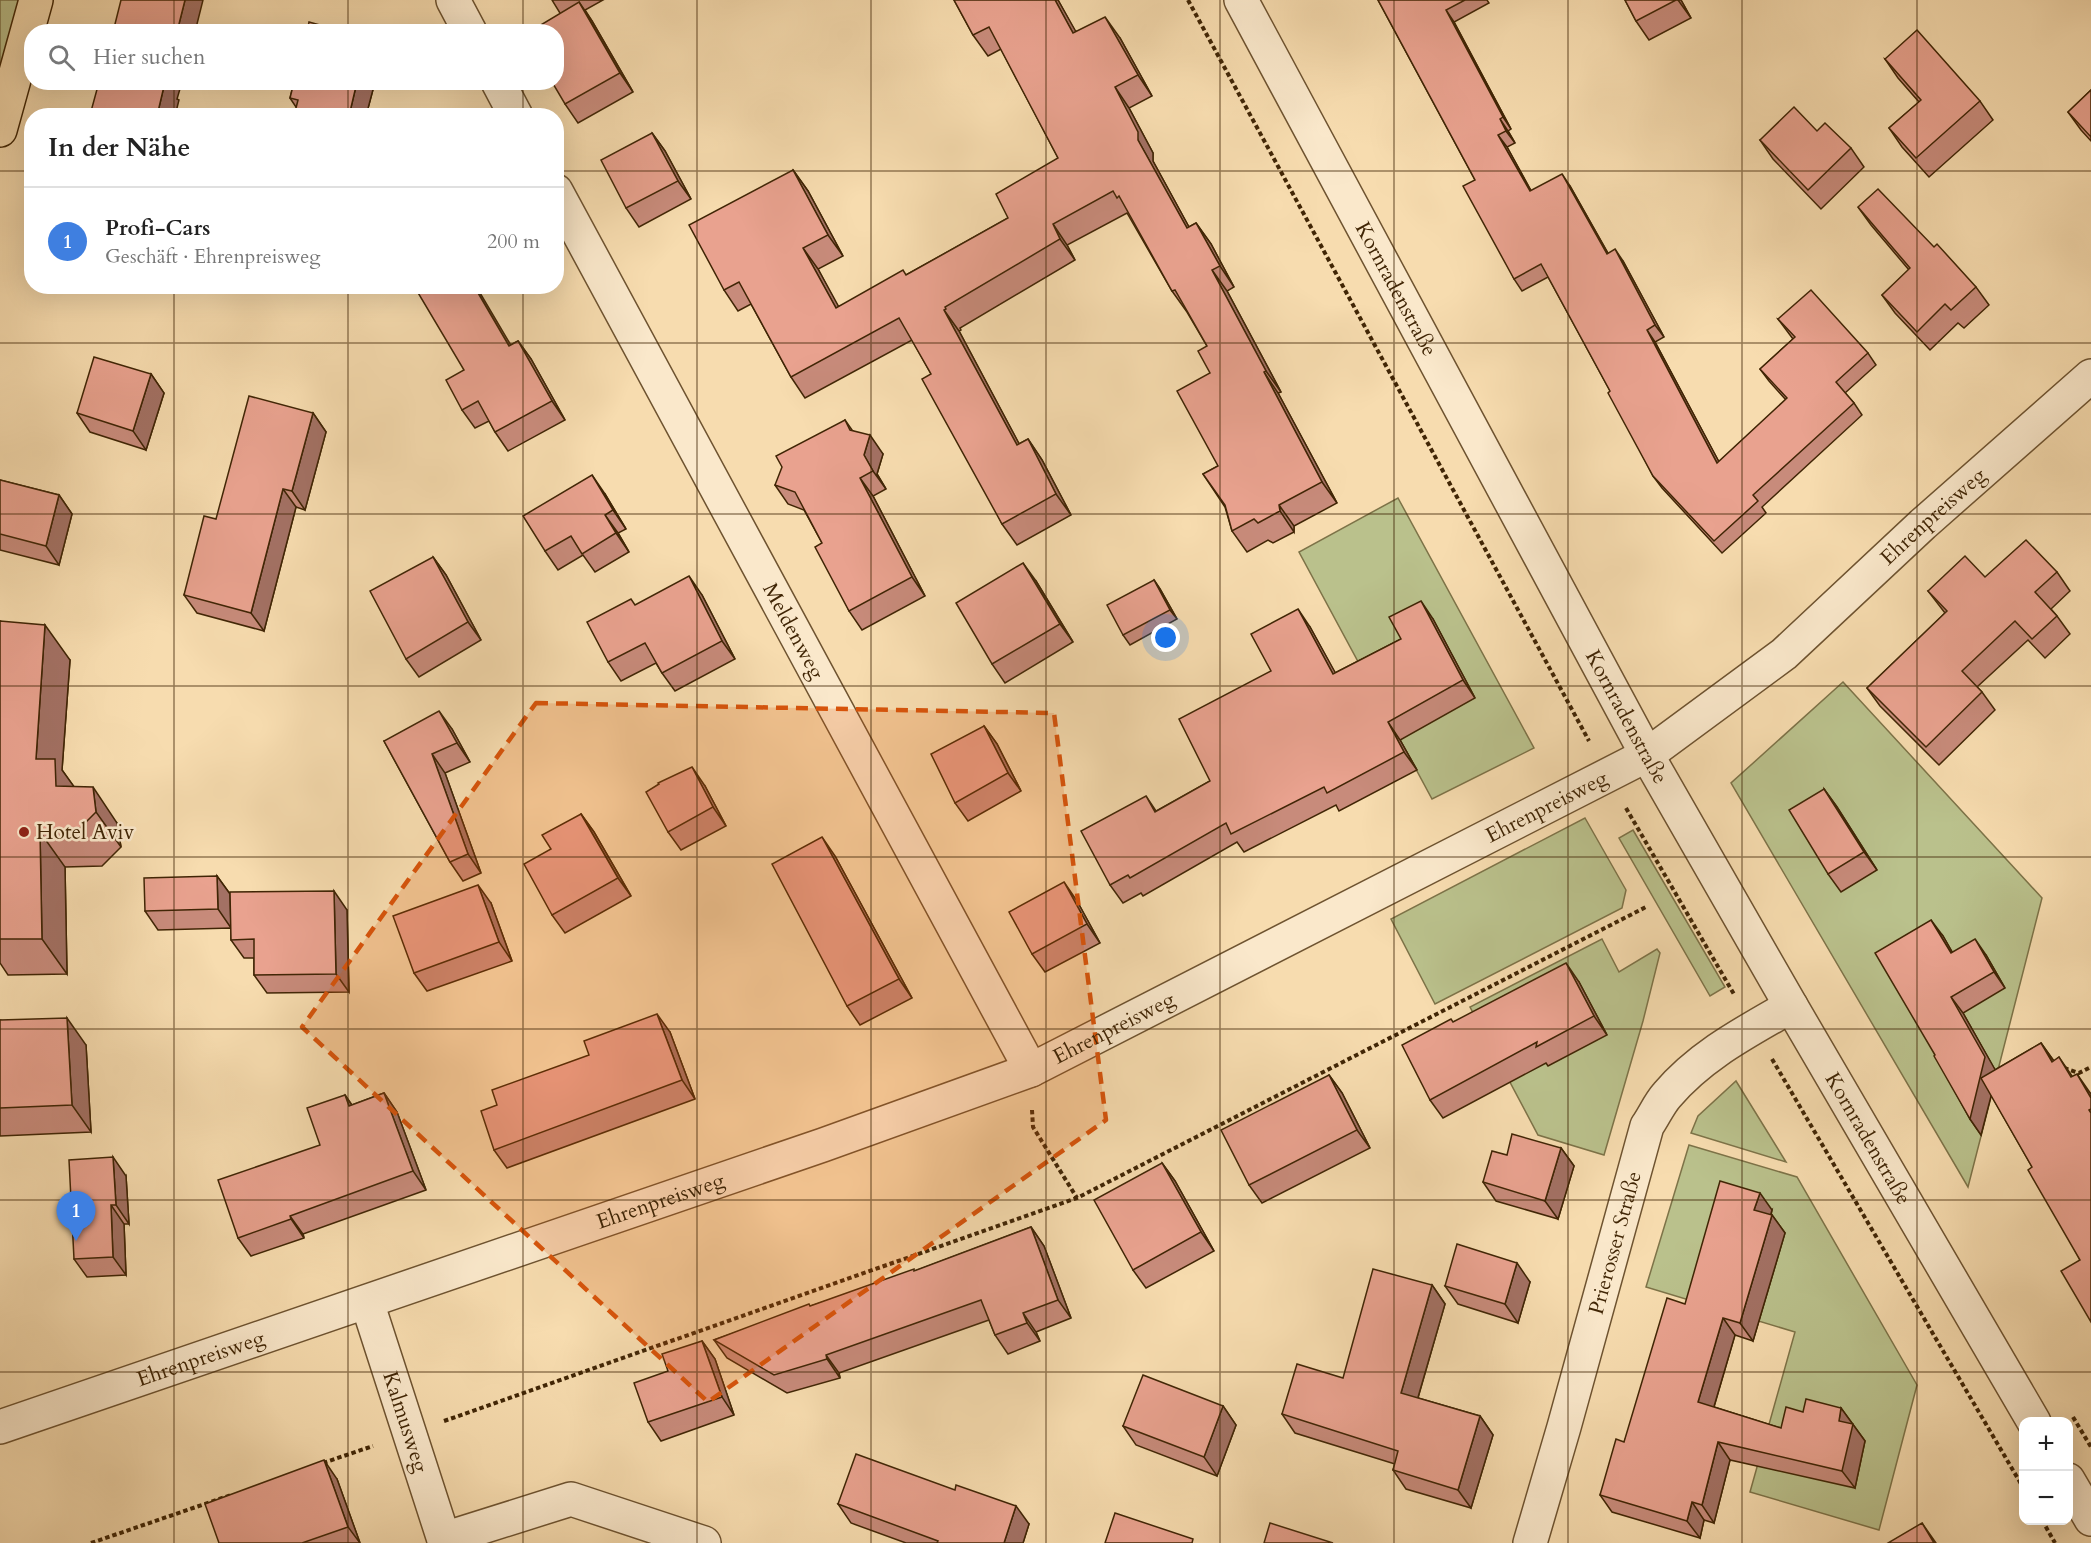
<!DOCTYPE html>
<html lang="de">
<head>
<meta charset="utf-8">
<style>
  body { margin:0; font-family:Cardo,serif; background:#f6f6f6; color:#222 }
  .controls { position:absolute; right:18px; bottom:18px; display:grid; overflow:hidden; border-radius:12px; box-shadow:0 6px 24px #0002 }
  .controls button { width:54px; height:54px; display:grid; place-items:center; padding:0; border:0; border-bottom:2px solid #e0e0e0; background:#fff; color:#222; font:30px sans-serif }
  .you { position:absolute; left:1166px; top:638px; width:21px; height:21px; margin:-15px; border:4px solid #fff; border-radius:50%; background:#1a73e8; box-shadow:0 0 0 9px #1a73e833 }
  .badge { display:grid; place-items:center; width:39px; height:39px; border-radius:50%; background:#0f766e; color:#fff; font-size:20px; font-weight:700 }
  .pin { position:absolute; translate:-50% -50px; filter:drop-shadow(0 2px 3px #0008) }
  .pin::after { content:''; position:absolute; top:32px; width:21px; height:18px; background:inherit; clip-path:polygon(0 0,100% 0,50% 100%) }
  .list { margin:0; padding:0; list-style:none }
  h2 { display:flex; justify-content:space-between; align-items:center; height:78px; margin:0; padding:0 24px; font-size:26px }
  h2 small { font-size:20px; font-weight:400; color:#767676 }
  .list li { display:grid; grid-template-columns:39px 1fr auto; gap:18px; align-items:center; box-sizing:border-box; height:108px; padding:0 24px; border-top:2px solid #e0e0e0 }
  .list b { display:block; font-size:22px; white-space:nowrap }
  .list p { margin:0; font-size:20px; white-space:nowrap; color:#767676 }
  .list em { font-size:20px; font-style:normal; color:#767676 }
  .icon { flex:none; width:33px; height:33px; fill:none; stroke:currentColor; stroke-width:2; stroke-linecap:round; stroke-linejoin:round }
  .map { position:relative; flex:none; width:2091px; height:1543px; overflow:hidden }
  .search { position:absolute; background:#fff; box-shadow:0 6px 24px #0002; left:24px; top:24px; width:540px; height:66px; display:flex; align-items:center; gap:15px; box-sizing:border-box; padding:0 21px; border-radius:24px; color:#767676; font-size:22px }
  .panel { position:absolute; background:#fff; box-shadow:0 6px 24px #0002; left:24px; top:108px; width:540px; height:186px; border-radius:24px }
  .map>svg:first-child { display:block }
</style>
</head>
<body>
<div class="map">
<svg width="2091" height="1543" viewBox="0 0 2091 1543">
  <rect width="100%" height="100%" fill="#f7dcaf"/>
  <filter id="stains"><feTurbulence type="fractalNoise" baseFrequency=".00333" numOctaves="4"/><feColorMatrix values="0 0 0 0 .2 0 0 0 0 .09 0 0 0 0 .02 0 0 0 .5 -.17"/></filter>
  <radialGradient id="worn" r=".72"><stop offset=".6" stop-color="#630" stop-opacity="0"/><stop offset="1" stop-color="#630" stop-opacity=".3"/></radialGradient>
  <g fill="#bac18c" stroke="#7d7348" stroke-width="1.5">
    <polygon points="0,0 19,0 0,70"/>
    <polygon points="1398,498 1534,748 1432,799 1299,552"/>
    <polygon points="1843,682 2042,898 1968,1187 1731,783"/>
    <polygon points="1585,818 1626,890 1622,908 1435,1004 1391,919"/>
    <polygon points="1633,830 1725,987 1710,996 1619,838"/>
    <polygon points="1602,939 1619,972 1657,949 1660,953 1643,1021 1604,1155 1538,1135 1470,1007"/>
    <polygon points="1736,1081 1786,1162 1691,1133 1698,1116"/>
    <polygon points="1689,1145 1797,1177 1917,1385 1879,1530 1750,1492 1795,1332 1646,1287"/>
  </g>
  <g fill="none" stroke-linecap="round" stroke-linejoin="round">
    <defs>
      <g id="minor">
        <polyline points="453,0 470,32"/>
        <path id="s1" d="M 1241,0 L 1647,755 L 1791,1006 L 2034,1422"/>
        <polyline points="498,82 516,116"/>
        <path id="s2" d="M 556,191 L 1031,1070"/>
        <path id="s3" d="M 367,1302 L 445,1543"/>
        <path id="s4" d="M 0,1427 L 823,1145 L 1031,1070 L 1647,755 L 1784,654 L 1923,524 L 2091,376"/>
        <polyline points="2068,1480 2091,1519"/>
        <polyline points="444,1539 571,1499 704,1543"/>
        <path id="s5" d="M 1530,1543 L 1564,1427 L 1647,1126 C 1654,1116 1659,1104 1667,1095 C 1701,1055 1746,1032 1791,1006"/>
      </g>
      <polyline id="major" points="0,130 36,0"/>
    </defs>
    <use href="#minor" stroke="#6e5330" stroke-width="36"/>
    <use href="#major" stroke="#402505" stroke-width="36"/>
    <g stroke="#402505" stroke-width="4" stroke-dasharray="4.5 3" stroke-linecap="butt">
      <polyline points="1188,0 1589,741"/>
      <polyline points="1626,808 1735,996"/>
      <polyline points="1772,1059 2024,1489"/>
      <polyline points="2064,1068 2079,1073 2091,1067"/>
      <polyline points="1032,1110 1033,1127 1077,1198"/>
      <polyline points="2073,1417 2091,1447"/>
      <polyline points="444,1421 1077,1198 1646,907"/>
      <polyline points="323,1463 373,1446"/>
      <polyline points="2042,1520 2055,1543"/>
      <polyline points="91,1543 231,1495"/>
    </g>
    <use href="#minor" stroke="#fae8cb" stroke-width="33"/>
    <use href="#major" stroke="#f7dcaf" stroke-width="33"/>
  </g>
  <g fill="#c88b7b" stroke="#402505" stroke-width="1.5">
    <polygon points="552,0 603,0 585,10 592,21 633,92 578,123 565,104 560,13"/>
    <polygon points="954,0 1058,0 1075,31 1120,38 1152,96 1129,108 1153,153 1153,161 1189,227 1196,223 1211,244 1234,287 1227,291 1281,392 1278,393 1337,503 1294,526 1294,532 1273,543 1268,540 1247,552 1232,531 1225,507 1203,474 1218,466 1210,373 1207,346 1187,312 1172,291 1127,213 1067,245 1075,260 960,328 961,330 959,331 1019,444 1028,439 1042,460 1071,515 1017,545 1002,524 931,374 912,340 805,398 791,377 751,304 738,311 724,290 793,170 808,191 843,256 818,269 838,307 906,275 1008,218 1058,158 1001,49 988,56 973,35"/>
    <polygon points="1378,0 1487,0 1489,3 1454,22 1511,129 1508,131 1515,143 1507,147 1531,191 1570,186 1608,253 1623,261 1664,337 1655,342 1719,462 1786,400 1769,381 1760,369 1793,339 1778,319 1868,353 1876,365 1845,393 1854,403 1862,415 1762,507 1766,513 1722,553 1662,488 1653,476 1610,391 1548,277 1522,291 1514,279 1475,180"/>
    <polygon points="1625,0 1681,0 1691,18 1649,40 1636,21"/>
    <polygon points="1885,59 1980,101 1993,120 1929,177 1902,147 1889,128 1919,102 1898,78"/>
    <polygon points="294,82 375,82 366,116 296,107 290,98"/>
    <polygon points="2091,90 2091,141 2081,130 2068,112"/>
    <polygon points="1817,131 1851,148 1864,167 1821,209 1773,159 1760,140"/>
    <polygon points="652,133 665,151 691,199 639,227 626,208"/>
    <polygon points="1858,207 1976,287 1989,305 1964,328 1958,323 1930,350 1895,313 1882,295 1909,270 1871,225"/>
    <polygon points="518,341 531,359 565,420 508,451 495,432 489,421 475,428 462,410 510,345"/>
    <polygon points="151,374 164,393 146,450 90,432 77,413"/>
    <polygon points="313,413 326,432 305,510 296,507 264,631 197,613 184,595 216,519"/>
    <polygon points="845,420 852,430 883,454 877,474 886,489 873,496 925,596 862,630 849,611 822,543 804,510 788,504 775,485"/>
    <polygon points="0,480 59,495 72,514 59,565 0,550"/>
    <polygon points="605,494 626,529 618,533 629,552 595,572 583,555 558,570 545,551"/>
    <polygon points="433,557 446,575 481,640 419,677 406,659"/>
    <polygon points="2057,572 2070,591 2051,609 2057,616 2070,634 2045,658 2028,640 1977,687 1982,692 1995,710 1939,765 1880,706 1867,688 1945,613 1928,591 1985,577"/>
    <polygon points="1154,580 1160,589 1177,619 1130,645 1123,635"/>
    <polygon points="1036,581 1073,642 1005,683 992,664"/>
    <polygon points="702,595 735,659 675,691 662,673 656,663 621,681 608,662 635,605"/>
    <polygon points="1433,619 1475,698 1400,740 1417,770 1339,811 1336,805 1244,852 1237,842 1143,896 1141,893 1123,903 1110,885 1156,811 1210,781 1271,671 1310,627 1335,673 1401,639"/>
    <polygon points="0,621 70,660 62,770 74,787 117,823 121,847 102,866 65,867 67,974 8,975 0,963"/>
    <polygon points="984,726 997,744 1021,791 968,821 955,803"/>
    <polygon points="452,729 470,762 445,773 481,873 463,881 450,862 384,741"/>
    <polygon points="705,786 726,826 681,850 668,832"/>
    <polygon points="1824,789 1837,807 1877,870 1841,892 1828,874"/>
    <polygon points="581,814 594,832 631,896 565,933 552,915 551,849"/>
    <polygon points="835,856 912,998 860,1025 847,1006"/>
    <polygon points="217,876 230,894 347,910 349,992 267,993 254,975 254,958 244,958 231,940 231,928 158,930 145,911"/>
    <polygon points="1077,901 1100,943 1045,972 1032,954"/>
    <polygon points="491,903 512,961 427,991 414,973"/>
    <polygon points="1943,936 1952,952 1986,955 2005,988 1963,1013 1995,1070 2041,1043 2054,1061 2059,1057 2072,1076 2091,1094 2091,1322 2080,1260 2032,1167 1991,1095 1981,1135 1970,1119 1935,1055"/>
    <polygon points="1579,982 1607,1035 1548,1066 1546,1063 1443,1118 1430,1100 1453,1022"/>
    <polygon points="0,1020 86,1045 91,1132 0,1136"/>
    <polygon points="670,1032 695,1099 507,1168 494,1150 497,1105"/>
    <polygon points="1329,1075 1342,1093 1370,1148 1262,1203 1249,1185"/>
    <polygon points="384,1093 397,1112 426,1190 303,1234 304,1238 251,1256 238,1238 320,1145 345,1095 352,1105"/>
    <polygon points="1561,1148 1574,1166 1558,1219 1496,1201 1483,1182 1507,1155"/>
    <polygon points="1162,1163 1175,1181 1214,1251 1146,1288 1133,1270"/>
    <polygon points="126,1176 129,1224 124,1224 126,1275 87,1277 74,1259"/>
    <polygon points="1772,1210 1771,1215 1772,1215 1785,1233 1753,1341 1735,1335 1714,1407 1781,1428 1803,1412 1841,1408 1865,1441 1855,1488 1730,1460 1714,1523 1704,1520 1700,1538 1612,1512 1600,1495 1624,1442 1685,1304"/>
    <polygon points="1031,1227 1044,1246 1071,1318 1036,1332 1040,1341 1008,1354 995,1335 989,1320 839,1373 840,1378 787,1393 727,1358 714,1340 811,1306 915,1271"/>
    <polygon points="1530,1282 1518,1323 1458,1304 1445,1286"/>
    <polygon points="1432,1285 1445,1304 1418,1398 1480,1416 1493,1435 1471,1508 1406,1489 1393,1470 1395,1464 1295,1433 1282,1414 1343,1378"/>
    <polygon points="702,1341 715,1359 734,1415 661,1441 648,1422 668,1371"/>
    <polygon points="1223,1406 1236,1425 1217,1476 1136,1445 1123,1426"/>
    <polygon points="337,1479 360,1543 219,1543"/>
    <polygon points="838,1504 1029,1524 1023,1543 906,1543 851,1523"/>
  </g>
  <g fill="#a37164" stroke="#402505" stroke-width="1.5">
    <polygon points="185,0 203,0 195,32 177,32"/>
    <polygon points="1055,0 1058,0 1088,53 1073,33"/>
    <polygon points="1678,0 1681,0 1691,18"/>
    <polygon points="579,2 592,21 633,92 620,73"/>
    <polygon points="1446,10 1454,22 1511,129 1503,117"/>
    <polygon points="1105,17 1120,38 1152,96 1138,75"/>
    <polygon points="165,82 182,82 177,99 179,100 175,116 157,116"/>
    <polygon points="357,82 375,82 366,116 349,116"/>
    <polygon points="1115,87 1129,108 1153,153 1153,161 1201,249 1187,228 1138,140"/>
    <polygon points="1500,119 1508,131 1515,143 1506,131"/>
    <polygon points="652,133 665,151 691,199 678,181"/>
    <polygon points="1498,135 1507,147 1538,203 1530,191"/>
    <polygon points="793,170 808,191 843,256 828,235"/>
    <polygon points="1562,174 1570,186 1615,266 1607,254"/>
    <polygon points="1196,223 1211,244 1234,287 1220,266"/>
    <polygon points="1053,224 1067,245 1075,260 1060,239"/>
    <polygon points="803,248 818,269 851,329 836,308"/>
    <polygon points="1615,249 1623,261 1664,337 1655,325"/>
    <polygon points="1212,270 1227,291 1281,392 1266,371"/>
    <polygon points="474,286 476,286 522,364 509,346"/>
    <polygon points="944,310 959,331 1031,466 1017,445"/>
    <polygon points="1647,330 1655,342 1726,475 1717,463"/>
    <polygon points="518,341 531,359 565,420 552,401"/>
    <polygon points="1264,372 1278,393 1337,503 1322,482"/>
    <polygon points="151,374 164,393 146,450 133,431"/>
    <polygon points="313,413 326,432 305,510 292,491"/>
    <polygon points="870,435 883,454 877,474 886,489 873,471 864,455"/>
    <polygon points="1028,439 1042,460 1071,515 1056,494"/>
    <polygon points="592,475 605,494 626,529 613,510"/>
    <polygon points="860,478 873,496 925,596 912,577"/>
    <polygon points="283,489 296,507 264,631 251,613"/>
    <polygon points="59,495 72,514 59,565 46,546"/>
    <polygon points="1279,505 1294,526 1294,532 1280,511"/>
    <polygon points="605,515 618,533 629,552 616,533"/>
    <polygon points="433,557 446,575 481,640 468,622"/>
    <polygon points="1023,563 1036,581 1073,642 1060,624"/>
    <polygon points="689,576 702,595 735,659 722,641"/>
    <polygon points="1154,580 1160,589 1177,619 1170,610"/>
    <polygon points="1421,601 1433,619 1475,698 1463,680"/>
    <polygon points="1298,609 1310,627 1346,692 1333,674"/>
    <polygon points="45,625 70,660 62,770 80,795 81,821 36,759"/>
    <polygon points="439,711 452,729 470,762 457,743"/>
    <polygon points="1388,722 1400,740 1417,770 1404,752"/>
    <polygon points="984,726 997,744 1021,791 1008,773"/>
    <polygon points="432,754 445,773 481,873 468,854"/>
    <polygon points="692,767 705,786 726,826 713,807"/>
    <polygon points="93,787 117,823 121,847 96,812"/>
    <polygon points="1824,789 1837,807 1877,870 1864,852"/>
    <polygon points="1146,796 1158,814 1155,812"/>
    <polygon points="581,814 594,832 631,896 618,878"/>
    <polygon points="40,832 65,867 67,974 42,939"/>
    <polygon points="822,837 835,856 912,998 899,979"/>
    <polygon points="217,876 230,894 231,928 218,909"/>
    <polygon points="1064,882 1077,901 1100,943 1087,924"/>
    <polygon points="478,885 491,903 512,961 499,942"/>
    <polygon points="334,891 347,910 349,992 336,974"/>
    <polygon points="1931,920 1943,936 1962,969 1951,953"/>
    <polygon points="1975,939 1986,955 2005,988 1994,972"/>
    <polygon points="1566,963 1579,982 1607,1035 1594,1016"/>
    <polygon points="1951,997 1963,1013 1997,1073 1981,1135 1970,1119"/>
    <polygon points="657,1014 670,1032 695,1099 682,1080"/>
    <polygon points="67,1018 86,1045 91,1132 72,1105"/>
    <polygon points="2041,1043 2075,1091 2052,1062"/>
    <polygon points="2077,1074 2091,1094 2091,1098"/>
    <polygon points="1329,1075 1342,1093 1370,1148 1357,1130"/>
    <polygon points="384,1093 397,1112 426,1190 413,1171"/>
    <polygon points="345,1095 357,1113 349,1106"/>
    <polygon points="1561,1148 1574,1166 1558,1219 1545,1201"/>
    <polygon points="113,1157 126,1176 129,1224 116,1205"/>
    <polygon points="1162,1163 1175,1181 1214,1251 1201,1232"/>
    <polygon points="1760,1193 1772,1210 1767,1228 1754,1210"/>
    <polygon points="111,1205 124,1224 126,1275 113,1257"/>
    <polygon points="1772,1215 1785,1233 1753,1341 1740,1323"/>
    <polygon points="290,1216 303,1234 304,1238 291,1219"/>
    <polygon points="1031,1227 1044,1246 1071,1318 1058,1300"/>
    <polygon points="1517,1263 1530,1282 1518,1323 1505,1304"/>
    <polygon points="1432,1285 1445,1304 1414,1411 1401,1393"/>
    <polygon points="1023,1313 1036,1332 1040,1341 1027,1323"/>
    <polygon points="1723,1318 1735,1335 1710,1420 1698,1402"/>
    <polygon points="702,1341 715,1359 734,1415 722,1397"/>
    <polygon points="826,1355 839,1373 840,1378 827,1359"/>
    <polygon points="1223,1406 1236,1425 1217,1476 1204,1457"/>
    <polygon points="1841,1408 1865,1441 1855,1488 1842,1471 1839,1421"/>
    <polygon points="1480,1416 1493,1435 1471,1508 1458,1490"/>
    <polygon points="1718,1442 1730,1460 1714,1523 1702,1505"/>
    <polygon points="324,1460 337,1479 360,1543 348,1527"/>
    <polygon points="1692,1502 1704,1520 1700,1538 1687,1521"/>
    <polygon points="1016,1506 1029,1524 1023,1543 1004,1543"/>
    <polygon points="1922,1523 1936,1543 1934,1543"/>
  </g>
  <g fill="#e9a28f" stroke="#402505" stroke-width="1.5">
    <polygon points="121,0 185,0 177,32 113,32"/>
    <polygon points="954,0 1055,0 1073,33 1105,17 1138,75 1115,87 1138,132 1138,140 1187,228 1196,223 1220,266 1212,270 1266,371 1264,372 1322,482 1279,505 1280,511 1258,523 1254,519 1232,531 1225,505 1203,474 1218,466 1177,391 1210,373 1198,351 1207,346 1175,290 1172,291 1119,196 1117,198 1113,191 1053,224 1060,239 945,307 946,309 944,310 1017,445 1028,439 1056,494 1002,524 922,379 931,374 899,318 791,377 739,282 724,290 689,225 793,170 828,235 803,248 836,308 903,270 906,275 1008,218 996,194 1058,158 989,27 973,35"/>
    <polygon points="1378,0 1465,0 1446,10 1503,117 1500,119 1506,131 1498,135 1530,191 1562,174 1607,254 1615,249 1655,325 1647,330 1717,463 1787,398 1760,369 1795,337 1778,319 1811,290 1868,353 1836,382 1854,403 1753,495 1758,501 1714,541 1653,476 1608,393 1610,391 1541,264 1514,279 1463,186 1475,180"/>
    <polygon points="1625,0 1676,0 1636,21"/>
    <polygon points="579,2 620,73 565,104 552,82 556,82 556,32 529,32"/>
    <polygon points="309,22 345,32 307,32"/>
    <polygon points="1917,30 1980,101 1916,158 1889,128 1921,100 1885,59"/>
    <polygon points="99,82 165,82 157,116 90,115"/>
    <polygon points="294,82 357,82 349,116 294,116 298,100 290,98"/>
    <polygon points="2091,90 2091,137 2068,112"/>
    <polygon points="1794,107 1817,131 1825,123 1851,148 1808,190 1760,140"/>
    <polygon points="652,133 678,181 626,208 601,160"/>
    <polygon points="1878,189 1934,247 1937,244 1976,287 1951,310 1945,304 1917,332 1882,295 1910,268 1858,207"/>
    <polygon points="414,286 474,286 509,346 518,341 552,401 495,432 478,401 462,410 446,380 464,370"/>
    <polygon points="94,357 151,374 133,431 77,413"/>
    <polygon points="249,396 313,413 292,491 283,489 251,613 184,595 204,516 216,519"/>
    <polygon points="845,420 850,430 870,435 864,455 873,471 860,478 912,577 849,611 815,547 822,543 795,492 775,485 782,467 776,456"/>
    <polygon points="592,475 613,510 605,515 616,533 582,554 571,536 545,551 523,516"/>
    <polygon points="0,480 59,495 46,546 0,534"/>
    <polygon points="2026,540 2057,572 2035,592 2057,616 2032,639 2015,621 1962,671 1982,692 1926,747 1867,688 1947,611 1928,591 1965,556 1985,577"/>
    <polygon points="433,557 468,622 406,659 370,591"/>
    <polygon points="1023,563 1060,624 992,664 956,603"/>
    <polygon points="689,576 722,641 662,673 645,643 608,662 587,622 631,599 635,605"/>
    <polygon points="1154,580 1170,610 1123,635 1107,605"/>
    <polygon points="1421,601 1463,680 1388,722 1404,752 1327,793 1324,787 1231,834 1226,823 1130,878 1128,875 1110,885 1081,831 1146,796 1155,812 1210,781 1179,719 1271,671 1251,634 1298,609 1333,674 1401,639 1389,617"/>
    <polygon points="0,621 45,625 36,759 55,759 56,786 93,787 96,812 77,831 40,832 42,939 0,939"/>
    <polygon points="439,711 457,743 432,754 468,854 450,862 384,741"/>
    <polygon points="984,726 1008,773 955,803 931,754"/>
    <polygon points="692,767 713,807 668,832 646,792 659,784 658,783"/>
    <polygon points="1824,789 1864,852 1828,874 1789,810"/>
    <polygon points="581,814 618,878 552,915 524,864 551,849 542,835"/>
    <polygon points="822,837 899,979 847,1006 772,864"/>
    <polygon points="217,876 218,909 145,911 144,878"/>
    <polygon points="1064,882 1087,924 1032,954 1009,912"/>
    <polygon points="478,885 499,942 414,973 393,916"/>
    <polygon points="334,891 336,974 254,975 254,939 231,940 230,892"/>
    <polygon points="1931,920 1951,953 1975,939 1994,972 1951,997 1985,1057 1970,1119 1934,1056 1935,1055 1875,953"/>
    <polygon points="1566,963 1594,1016 1536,1047 1537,1042 1430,1100 1402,1045 1451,1019 1453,1022"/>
    <polygon points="657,1014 682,1080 494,1150 481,1111 497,1105 492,1090 589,1055 584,1041"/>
    <polygon points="67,1018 72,1105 0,1108 0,1020"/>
    <polygon points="2041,1043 2052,1062 2059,1057 2071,1077 2077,1074 2091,1098 2091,1109 2089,1110 2091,1113 2091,1322 2061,1271 2080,1260 2028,1170 2032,1167 1981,1078"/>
    <polygon points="1329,1075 1357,1130 1249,1185 1221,1130"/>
    <polygon points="384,1093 413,1171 290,1216 291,1219 238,1238 218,1180 320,1145 307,1108 345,1095 349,1106"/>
    <polygon points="1512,1134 1561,1148 1545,1201 1483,1182 1492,1151 1507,1155"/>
    <polygon points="113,1157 116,1205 111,1205 113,1257 74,1259 69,1160"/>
    <polygon points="1162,1163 1201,1232 1133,1270 1094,1200"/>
    <polygon points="1720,1181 1760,1193 1754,1210 1772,1215 1740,1323 1723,1318 1698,1402 1781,1428 1786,1407 1803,1412 1806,1399 1841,1408 1839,1421 1853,1424 1842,1471 1718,1442 1702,1505 1692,1502 1687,1521 1600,1495 1616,1439 1624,1442 1667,1298 1685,1304"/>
    <polygon points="1031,1227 1058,1300 1023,1313 1027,1323 995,1335 981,1300 826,1355 827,1359 774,1375 714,1340 809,1304 810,1306 914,1269 914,1271"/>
    <polygon points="1457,1244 1517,1263 1505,1304 1445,1286"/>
    <polygon points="1373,1269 1432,1285 1401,1393 1480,1416 1458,1490 1393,1470 1398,1451 1282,1414 1297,1364 1343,1378"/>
    <polygon points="702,1341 722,1397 648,1422 634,1383 668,1371 662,1354"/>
    <polygon points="1143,1375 1223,1406 1204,1457 1123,1426"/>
    <polygon points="856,1454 955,1490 956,1485 1016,1506 1004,1543 937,1543 938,1541 838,1504"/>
    <polygon points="324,1460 348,1527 302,1543 219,1543 205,1504"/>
    <polygon points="1115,1513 1193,1539 1192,1543 1105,1543"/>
    <polygon points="1270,1523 1333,1543 1264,1543"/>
    <polygon points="1922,1523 1934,1543 1888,1543"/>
  </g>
  <path fill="#d7540b" fill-opacity="0.2" stroke="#d7540b" stroke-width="4.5" stroke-dasharray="12 8" stroke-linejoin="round" d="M 536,703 L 1054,713 L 1106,1120 L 708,1402 L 302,1027 Z"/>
  <path fill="none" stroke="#402505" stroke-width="1.5" stroke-opacity="0.55" d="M 174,0 L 174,32M 348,0 L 348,32M 523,0 L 523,32M 697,0 L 697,1543M 871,0 L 871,1543M 1046,0 L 1046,1543M 1220,0 L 1220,1543M 1394,0 L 1394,1543M 1568,0 L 1568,1543M 1742,0 L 1742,1543M 1917,0 L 1917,1543M 174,82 L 174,116M 348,82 L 348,116M 523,82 L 523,116M 0,171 L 32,171M 556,171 L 2091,171M 174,286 L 174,1543M 348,286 L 348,1543M 523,286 L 523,1543M 0,343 L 2091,343M 0,514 L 2091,514M 0,686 L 2091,686M 0,857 L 2091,857M 0,1029 L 2091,1029M 0,1200 L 2091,1200M 0,1372 L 2091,1372"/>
  <circle fill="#8f2418" stroke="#fae8cb" stroke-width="2" cx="24" cy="832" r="6"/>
  <g text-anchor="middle" stroke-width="5" stroke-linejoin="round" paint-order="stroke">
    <g font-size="21" fill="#402505" stroke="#fae8cb">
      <text dy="7" stroke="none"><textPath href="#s1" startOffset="328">Kornradenstraße</textPath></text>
      <text dy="7" stroke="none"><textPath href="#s4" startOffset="2156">Ehrenpreisweg</textPath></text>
      <text dy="7" stroke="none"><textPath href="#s2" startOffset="500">Meldenweg</textPath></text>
      <text dy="7" stroke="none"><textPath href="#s1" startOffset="814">Kornradenstraße</textPath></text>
      <text dy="7" stroke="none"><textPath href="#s4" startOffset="1670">Ehrenpreisweg</textPath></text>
      <text dy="7" stroke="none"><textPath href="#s4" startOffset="1184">Ehrenpreisweg</textPath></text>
      <text dy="7" stroke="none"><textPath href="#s1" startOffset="1300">Kornradenstraße</textPath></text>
      <text dy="7" stroke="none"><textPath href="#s4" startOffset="698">Ehrenpreisweg</textPath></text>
      <text dy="7" stroke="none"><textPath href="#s5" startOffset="312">Prierosser Straße</textPath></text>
      <text dy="7" stroke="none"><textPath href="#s4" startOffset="212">Ehrenpreisweg</textPath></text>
      <text dy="7" stroke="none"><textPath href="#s3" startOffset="126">Kalmusweg</textPath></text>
    </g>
    <g font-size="21" fill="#402505" stroke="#fae8cb" text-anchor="start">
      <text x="36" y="839">Hotel Aviv</text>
    </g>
  </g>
  <rect width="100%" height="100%" filter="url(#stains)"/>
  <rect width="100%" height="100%" fill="url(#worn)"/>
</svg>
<div class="controls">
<button>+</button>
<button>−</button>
</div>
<div class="you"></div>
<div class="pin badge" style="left:76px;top:1241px;background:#3f7fe0">1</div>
<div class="search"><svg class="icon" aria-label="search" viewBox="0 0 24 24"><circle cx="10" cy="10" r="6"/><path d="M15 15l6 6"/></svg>Hier suchen</div>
<section class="panel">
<h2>In der Nähe<small></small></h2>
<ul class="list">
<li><span class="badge" style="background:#3f7fe0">1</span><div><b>Profi-Cars</b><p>Geschäft · Ehrenpreisweg</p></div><em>200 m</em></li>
</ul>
</section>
</div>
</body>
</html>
